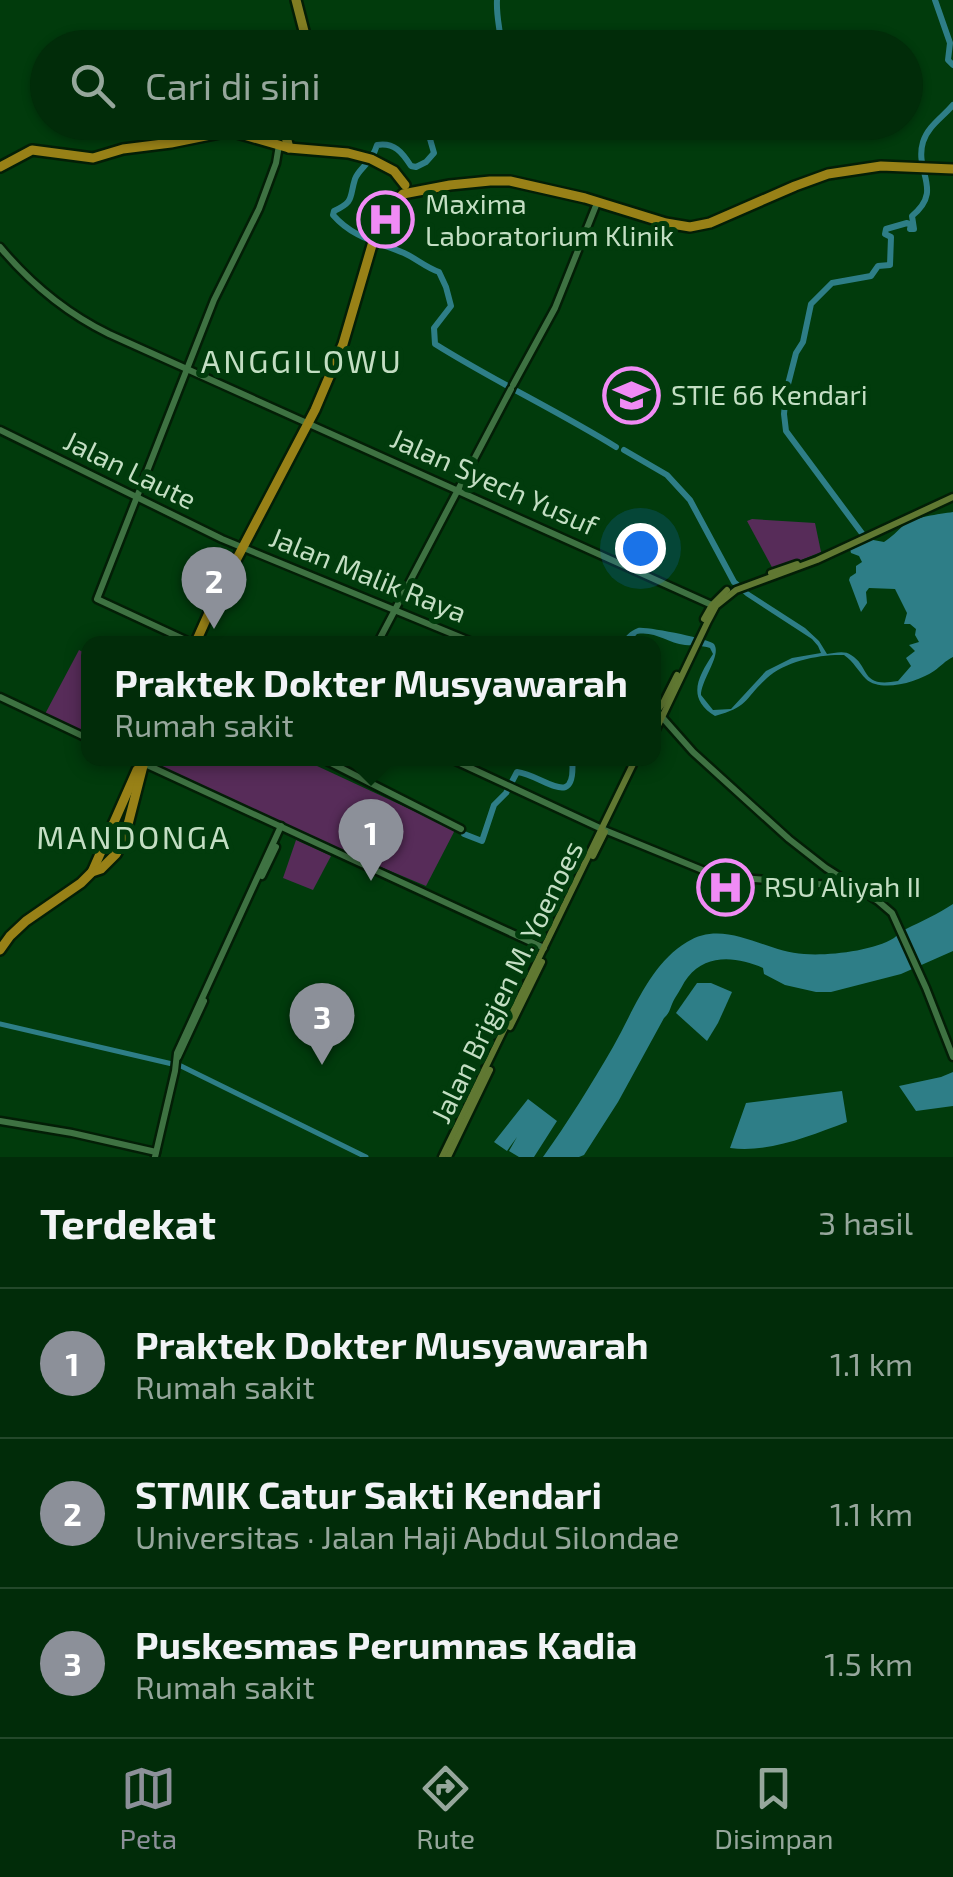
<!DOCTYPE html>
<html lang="id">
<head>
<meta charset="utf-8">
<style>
  body { margin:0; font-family:"Exo 2",sans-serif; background:#0f3817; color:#f1f3f6 }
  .you { position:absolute; left:640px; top:548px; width:35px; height:35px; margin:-25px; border:8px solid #fff; border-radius:50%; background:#1a73e8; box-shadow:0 0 0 15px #1a73e833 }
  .badge { display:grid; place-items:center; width:65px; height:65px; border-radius:50%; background:#8c9099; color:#fff; font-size:32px; font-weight:700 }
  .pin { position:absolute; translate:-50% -82px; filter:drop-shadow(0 2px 5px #0008) }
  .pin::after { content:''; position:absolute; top:52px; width:35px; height:30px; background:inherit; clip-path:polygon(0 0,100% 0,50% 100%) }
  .popup { position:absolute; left:81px; top:636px; width:580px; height:130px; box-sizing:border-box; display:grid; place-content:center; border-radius:20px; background:#012c09; filter:drop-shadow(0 2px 8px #0005); font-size:32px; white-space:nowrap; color:#96a79c }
  .popup b { font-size:38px; color:#f1f3f6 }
  .popup::after { content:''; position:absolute; left:50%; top:100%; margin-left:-20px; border:20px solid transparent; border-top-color:#012c09 }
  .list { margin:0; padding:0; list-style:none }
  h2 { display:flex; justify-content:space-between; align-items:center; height:130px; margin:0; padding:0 40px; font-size:42px }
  h2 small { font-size:32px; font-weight:400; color:#96a79c }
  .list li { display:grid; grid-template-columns:65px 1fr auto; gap:30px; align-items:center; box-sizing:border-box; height:150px; padding:0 40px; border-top:2px solid #23482a }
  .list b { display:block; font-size:38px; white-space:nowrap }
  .list p { margin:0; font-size:32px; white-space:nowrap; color:#96a79c }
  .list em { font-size:32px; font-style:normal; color:#96a79c }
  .icon { flex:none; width:55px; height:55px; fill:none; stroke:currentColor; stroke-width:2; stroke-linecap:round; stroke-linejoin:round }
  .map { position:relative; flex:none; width:953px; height:1157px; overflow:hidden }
  .search { position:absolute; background:#012c09; box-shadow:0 2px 8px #0004; left:30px; right:30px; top:30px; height:110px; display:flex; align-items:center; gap:25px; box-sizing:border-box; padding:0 35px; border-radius:55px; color:#96a79c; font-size:38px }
  .sheet { height:580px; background:#012c09 }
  nav { display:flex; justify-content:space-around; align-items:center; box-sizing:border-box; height:140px; border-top:2px solid #23482a; background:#012c09; font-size:28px; color:#96a79c }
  nav a { display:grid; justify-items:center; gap:5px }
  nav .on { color:#8c9099 }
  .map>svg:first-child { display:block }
</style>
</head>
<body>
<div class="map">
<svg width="953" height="1157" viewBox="0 0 953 1157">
  <rect width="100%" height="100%" fill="#013b0c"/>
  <g fill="#572c59">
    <polygon points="752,519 815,523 821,552 774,571 747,521"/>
    <polygon points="79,650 88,655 88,734 45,714"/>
    <polygon points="151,758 302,759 455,830 426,886 286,827 151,764"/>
    <polygon points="296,840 331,856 313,890 283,878"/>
  </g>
  <g fill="#2e7e87">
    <path d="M 953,512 L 953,657 C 945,661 941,666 934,671 C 918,682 881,693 866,679 C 858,671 854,662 844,655 C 821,654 785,661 767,678 C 744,699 749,707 715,716 C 686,698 698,677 713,654 L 710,648 C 701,645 694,646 685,645 C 667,643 656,631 637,634 L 629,643 L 621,644 C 625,636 630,631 638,628 C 645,626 710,639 714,644 C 722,655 701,680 701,695 L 713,710 L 731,709 L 766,671 L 792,658 L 821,653 L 818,646 L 812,639 L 746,596 L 739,590 L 743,588 L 805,628 L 819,641 L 827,654 C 834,653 845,650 851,655 C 871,667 859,688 898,681 L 911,666 L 906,658 L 915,651 L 909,645 L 919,642 L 915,635 L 916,629 L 910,624 L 904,624 L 907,613 L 895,589 L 869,588 L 866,592 L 867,603 L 861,612 L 849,580 L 850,577 L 856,573 L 856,566 L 862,562 L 859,556 L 851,553 L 850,549 L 868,539 L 884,542 C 892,537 897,531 904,525 C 914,517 939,514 953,512 Z"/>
    <path d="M 953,904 L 953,951 L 901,974 L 831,992 L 816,992 L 785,985 L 764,974 L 763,968 C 738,957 707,953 688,977 C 683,983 680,991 675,998 C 670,1006 671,1012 664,1018 L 618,1102 L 584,1155 L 579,1157 L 543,1157 C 568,1122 591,1085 613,1047 C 633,1012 650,964 687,942 C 725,918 765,952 804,954 C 828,956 873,951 894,938 C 898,935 901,931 906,929 C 922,921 938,914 953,904 Z"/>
    <polygon points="697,983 711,983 732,992 718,1023 707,1041 676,1013"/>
    <polygon points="953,1072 953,1106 916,1111 899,1086 941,1077"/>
    <path d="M 842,1091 L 847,1122 C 809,1136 770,1153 730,1148 L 746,1103 Z"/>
    <polygon points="528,1099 557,1121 534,1157 519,1157 509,1151 517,1137 507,1151 494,1142"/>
  </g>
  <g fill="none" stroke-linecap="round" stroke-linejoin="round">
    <polyline stroke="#2e7e87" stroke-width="5" points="0,1024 181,1066 366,1157"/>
    <g stroke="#2e7e87" stroke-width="6">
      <path d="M 497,0 C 496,18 501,31 501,48"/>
      <polyline points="935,0 950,43 948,60 953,65"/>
      <path d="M 438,122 L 430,139 L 434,153 L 426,162 L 416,167 L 411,166 C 402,152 394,142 377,145 C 372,163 359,168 355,179 C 349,198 355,201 334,211 L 333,215 C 353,238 378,242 404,253 C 417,259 425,267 439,272 L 446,287 L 451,306 L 434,328 L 435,344 C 494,381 556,410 616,447"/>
      <polyline points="624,450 667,475 690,500 734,582 742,589"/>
      <path d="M 867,540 L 786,431 L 784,414 L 786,392 L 796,353 L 803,342 L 811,304 L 832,283 L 871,276 L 878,266 L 890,265 L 891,237 L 885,234 L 886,229 L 907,223 L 911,225 L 910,229 L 914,229 L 912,216 C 944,190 914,172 923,142 C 928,126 943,117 953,105"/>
      <path d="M 464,834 L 482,841 L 494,805 L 506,793 L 517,772 C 544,775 577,813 572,758"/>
    </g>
    <defs>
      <g id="tertiary">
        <path d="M 0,247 C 31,284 66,313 109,334 L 714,606"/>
        <polyline points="513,385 555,308 597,203"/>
        <polyline points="0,430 222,539 477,644"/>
        <polyline points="194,644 97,599 214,300 259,209 276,163 279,145"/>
        <polyline points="377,644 511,389"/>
        <polyline points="0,697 89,739"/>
        <polyline points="662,717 693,752 789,839 826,868 878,901 892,913 926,988 953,1057"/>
        <polyline points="132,758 544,948"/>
        <polyline points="321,758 461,829"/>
        <polyline points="449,758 602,829 717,876 854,887"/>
        <polyline points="262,876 276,847"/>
        <polyline points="178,1057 204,1001"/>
        <polyline points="0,1121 72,1133 156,1152"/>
        <polyline points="155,1157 175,1071 177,1053 281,826"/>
      </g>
      <g id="secondary">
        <polyline points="771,573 797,564"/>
        <polyline points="704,619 712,605 727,590"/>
        <polyline points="654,714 663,703 677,675"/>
        <polyline points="654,734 708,621 716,606 736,590 817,560 953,497"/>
        <polyline points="593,856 605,832"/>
        <polyline points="510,1027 542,962"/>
        <polyline points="442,1157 636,758"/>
        <polyline points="448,1157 490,1070"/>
      </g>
      <g id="primary">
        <polyline points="296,0 304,31 297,48"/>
        <polyline points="288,122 285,133 289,148"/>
      </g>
      <g id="trunk">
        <polyline points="0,167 32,150 93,158 123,149 171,143 230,131 289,148 348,153 371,159 394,171 405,185"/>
        <polyline points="195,644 212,606 315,410 343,344 377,228 388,209 403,194 450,185 490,181 510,181 585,198 666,223 690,227 710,223 795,186 828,174 881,166 953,169"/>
        <polyline points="92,872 137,770"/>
        <polyline points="0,950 10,936 26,921 81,883 92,872 101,869 116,854 124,840 145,758"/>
      </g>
    </defs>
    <use href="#tertiary" stroke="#031e06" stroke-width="11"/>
    <use href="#secondary" stroke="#031e06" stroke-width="11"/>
    <use href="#primary" stroke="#031e06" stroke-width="14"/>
    <use href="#trunk" stroke="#031e06" stroke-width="14"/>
    <use href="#tertiary" stroke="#3e7242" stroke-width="6"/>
    <use href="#secondary" stroke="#607832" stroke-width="6"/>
    <use href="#primary" stroke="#827d22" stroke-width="9"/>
    <use href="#trunk" stroke="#988117" stroke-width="9"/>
  </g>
  <defs>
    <symbol id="hospital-ring" viewBox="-11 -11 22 22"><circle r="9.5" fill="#013b0c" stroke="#f08bf5" stroke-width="1.5"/><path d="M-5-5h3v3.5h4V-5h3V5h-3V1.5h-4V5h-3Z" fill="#f08bf5"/></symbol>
    <symbol id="university-ring" viewBox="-11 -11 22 22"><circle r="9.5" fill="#013b0c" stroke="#f08bf5" stroke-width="1.5"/><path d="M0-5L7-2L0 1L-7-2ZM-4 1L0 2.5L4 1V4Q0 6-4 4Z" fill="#f08bf5"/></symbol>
  </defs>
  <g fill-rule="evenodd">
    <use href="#hospital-ring" x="354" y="188" width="63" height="63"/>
    <use href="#university-ring" x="600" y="364" width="63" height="63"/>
    <use href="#hospital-ring" x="694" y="856" width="63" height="63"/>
  </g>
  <g text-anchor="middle" stroke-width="10" stroke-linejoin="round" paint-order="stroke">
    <g font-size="28" fill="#c3dec3" stroke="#013b0c" text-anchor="start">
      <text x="425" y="214">Maxima<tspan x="425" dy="32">Laboratorium Klinik</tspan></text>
      <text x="671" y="405">STIE 66 Kendari</text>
      <text x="764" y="897">RSU Aliyah II</text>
    </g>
    <g font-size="28" fill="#c3dec3" stroke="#013b0c">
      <text transform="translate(130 470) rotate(26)" y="10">Jalan Laute</text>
      <text transform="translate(494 482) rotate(24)" y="10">Jalan Syech Yusuf</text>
      <text transform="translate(368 575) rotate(22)" y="10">Jalan Malik Raya</text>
      <text transform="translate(507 982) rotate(-64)" y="10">Jalan Brigjen M. Yoenoes</text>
    </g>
    <g font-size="32" letter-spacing="2.5" fill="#c3dec3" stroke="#013b0c">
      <text x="302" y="373">ANGGILOWU</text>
      <text x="134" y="849">MANDONGA</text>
    </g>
  </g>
</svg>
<div class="you"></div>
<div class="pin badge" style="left:371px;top:881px">1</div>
<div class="popup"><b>Praktek Dokter Musyawarah</b>Rumah sakit</div>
<div class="pin badge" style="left:214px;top:629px">2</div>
<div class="pin badge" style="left:322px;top:1065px">3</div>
<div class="search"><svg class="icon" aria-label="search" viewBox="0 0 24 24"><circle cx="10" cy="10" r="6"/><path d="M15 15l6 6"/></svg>Cari di sini</div>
</div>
<section class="sheet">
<h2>Terdekat<small>3 hasil</small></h2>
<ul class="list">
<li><span class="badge">1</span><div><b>Praktek Dokter Musyawarah</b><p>Rumah sakit</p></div><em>1.1 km</em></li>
<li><span class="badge">2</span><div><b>STMIK Catur Sakti Kendari</b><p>Universitas · Jalan Haji Abdul Silondae</p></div><em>1.1 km</em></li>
<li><span class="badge">3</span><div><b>Puskesmas Perumnas Kadia</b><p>Rumah sakit</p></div><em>1.5 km</em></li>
</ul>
</section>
<nav>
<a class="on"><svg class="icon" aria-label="map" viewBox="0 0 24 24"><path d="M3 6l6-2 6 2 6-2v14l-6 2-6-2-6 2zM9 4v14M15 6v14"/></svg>Peta</a>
<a><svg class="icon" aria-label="directions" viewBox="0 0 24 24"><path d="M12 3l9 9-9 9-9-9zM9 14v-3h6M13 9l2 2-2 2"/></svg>Rute</a>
<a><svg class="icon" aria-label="saved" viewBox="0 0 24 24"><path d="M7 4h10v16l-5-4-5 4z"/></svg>Disimpan</a>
</nav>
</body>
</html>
